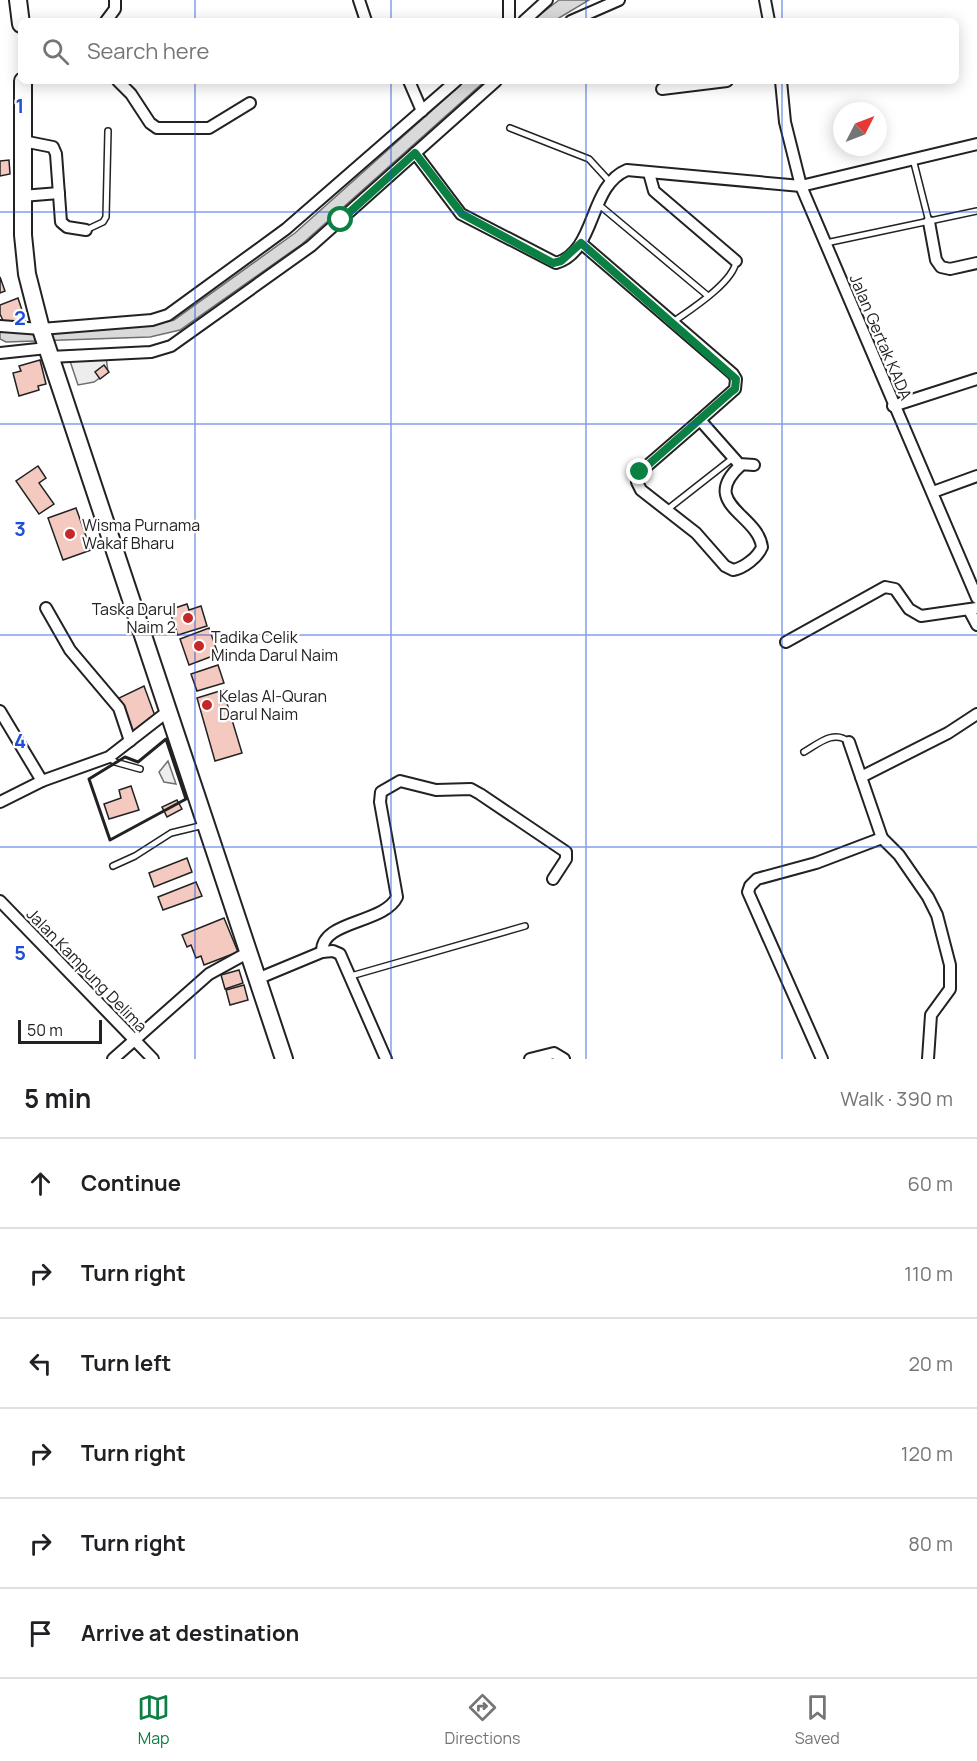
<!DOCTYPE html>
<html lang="en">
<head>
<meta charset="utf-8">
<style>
  body { margin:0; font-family:Manrope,sans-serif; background:#f2f2f2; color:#202124 }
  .compass { position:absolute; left:833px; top:102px; width:54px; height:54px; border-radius:50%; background:#fff; box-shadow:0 3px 15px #0003; rotate:48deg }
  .scale { position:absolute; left:18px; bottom:15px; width:84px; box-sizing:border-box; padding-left:6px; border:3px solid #222; border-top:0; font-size:16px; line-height:21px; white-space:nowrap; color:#222; -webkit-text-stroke:4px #fff; paint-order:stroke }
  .stop { position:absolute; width:18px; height:18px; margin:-14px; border:4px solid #0b8043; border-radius:50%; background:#fff }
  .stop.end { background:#0b8043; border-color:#fff; box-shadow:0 2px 6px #0008 }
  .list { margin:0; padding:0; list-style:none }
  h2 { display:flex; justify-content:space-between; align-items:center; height:78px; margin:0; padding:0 24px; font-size:26px }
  h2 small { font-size:20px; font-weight:400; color:#757577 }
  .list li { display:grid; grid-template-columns:39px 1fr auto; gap:18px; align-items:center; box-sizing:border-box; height:90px; padding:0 24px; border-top:2px solid #e0e0e0 }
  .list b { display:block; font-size:22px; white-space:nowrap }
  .list em { font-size:20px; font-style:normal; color:#757577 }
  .icon { flex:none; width:33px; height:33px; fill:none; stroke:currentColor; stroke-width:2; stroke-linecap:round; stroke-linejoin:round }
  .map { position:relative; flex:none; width:977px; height:1059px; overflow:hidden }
  .search { position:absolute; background:#fff; box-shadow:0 3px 15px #0003; left:18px; right:18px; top:18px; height:66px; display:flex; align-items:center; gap:15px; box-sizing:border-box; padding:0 21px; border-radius:9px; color:#757577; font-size:22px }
  .sheet { height:618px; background:#fff }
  nav { display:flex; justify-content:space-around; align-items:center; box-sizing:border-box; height:84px; border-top:2px solid #e0e0e0; background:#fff; font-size:16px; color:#757577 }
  nav a { display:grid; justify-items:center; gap:3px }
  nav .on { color:#0b8043 }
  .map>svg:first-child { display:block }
</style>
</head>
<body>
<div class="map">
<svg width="977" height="1059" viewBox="0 0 977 1059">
  <rect width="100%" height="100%" fill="#fff"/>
  <polygon fill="#eee" stroke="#6f6f6f" stroke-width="1.5" points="168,761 176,784 164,782 159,772"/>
  <polygon fill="#ededed" stroke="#6f6f6f" stroke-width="1.5" points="106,357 108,372 94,382 78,385 69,358"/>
  <g fill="#d9d9d9" stroke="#6f6f6f" stroke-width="1.5">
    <polygon points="559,0 589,0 554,21 532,21"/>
    <polygon points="465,81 485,81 302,244 180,330 150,337 6,342 0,339 0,330 150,326 174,320 295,233"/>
  </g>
  <g fill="#f3c9c0" stroke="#222" stroke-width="1.5">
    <polygon points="9,160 10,174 0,176 0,161"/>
    <polygon points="0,277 5,291 0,293"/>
    <polygon points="18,298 22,310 17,312 24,313 25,325 5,325 0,314 0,305"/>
    <polygon points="40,360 46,384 38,386 39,390 19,396 13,373 21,371 19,366"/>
    <polygon points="104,365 109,372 100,379 95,372"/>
    <polygon points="38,466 46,478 39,483 54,504 39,514 16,481"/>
    <polygon points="76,508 91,550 63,560 48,518"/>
    <polygon points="187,604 189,610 201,606 207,626 178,635 169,610"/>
    <polygon points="209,628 218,654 189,665 180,639"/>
    <polygon points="218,665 224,683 197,691 191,674"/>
    <polygon points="144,686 155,716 133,733 119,698"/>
    <polygon points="223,690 242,753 215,761 197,698"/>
    <polygon points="131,786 139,810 109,819 104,804 121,798 119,790"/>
    <polygon points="177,800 182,809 167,817 162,807"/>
    <polygon points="187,858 192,872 154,887 149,873"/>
    <polygon points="196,882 202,896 163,910 158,897"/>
    <polygon points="224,918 238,952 204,965 201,956 196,958 191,945 187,947 182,935"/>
    <polygon points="239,970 243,983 225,989 221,975"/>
    <polygon points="244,985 248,1000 230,1005 226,990"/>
  </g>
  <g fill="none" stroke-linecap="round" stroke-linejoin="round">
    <defs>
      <g id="service">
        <polyline points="510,128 589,159 611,183"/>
        <polyline points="913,159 929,222"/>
        <polyline points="598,204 708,296"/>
        <polyline points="86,230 103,222 106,217 108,131"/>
        <polyline points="826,243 977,211"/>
        <path d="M 673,322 C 690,310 734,282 736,261"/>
        <polyline points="668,509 733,458"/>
        <path d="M 804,752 C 818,744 834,729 849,742"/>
        <polyline points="109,757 115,762 140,769"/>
        <polyline points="113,866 135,856 171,833 204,825"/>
        <polyline points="351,976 525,926"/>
      </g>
      <g id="minor">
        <polyline points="359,0 366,21"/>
        <polyline points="509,0 509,21"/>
        <polyline points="765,0 769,21"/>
        <polyline points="106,21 115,9 115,0"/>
        <polyline points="524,21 547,0"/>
        <polyline points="571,21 619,0"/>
        <polyline points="118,81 131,94 150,123 157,128 209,128 250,103"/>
        <polyline points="409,81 422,111"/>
        <polyline points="781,81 785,122 801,186 977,598"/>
        <polyline points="662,89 727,81"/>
        <polyline points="23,141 53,147 56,154 61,222 67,227 86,230"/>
        <path d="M 415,153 L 461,214 L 556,263 C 597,251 588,186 627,170 L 801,186 L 977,144"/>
        <polyline points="649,173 654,191 736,261"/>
        <polyline points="22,196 59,193"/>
        <polyline points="929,222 936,260 941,267 950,269 977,263"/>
        <polyline points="581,243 733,374 736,379 735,389 700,420 739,464 754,465"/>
        <polyline points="0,326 41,329 152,320 168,315 286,229 456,81"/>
        <polyline points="0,353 47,348"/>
        <polyline points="50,357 151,352 171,346 311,246 496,81"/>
        <polyline points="893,406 977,379"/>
        <path d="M 700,420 L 640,472 L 637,482 L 641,490 L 696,533 L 725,566 L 733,570 C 744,568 758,557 762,547 C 758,514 698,504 741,465"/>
        <polyline points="933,492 977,476"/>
        <polyline points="46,608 70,650 119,708 130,741"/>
        <polyline points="969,610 977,625"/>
        <polyline points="786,642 885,587 895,589 909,609 921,616 977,608"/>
        <polyline points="0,711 42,781"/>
        <polyline points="849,742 882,838 899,855 928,897 937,915 950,965 950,989 931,1015 928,1059"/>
        <polyline points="861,777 948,733 977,714"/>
        <polyline points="0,802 42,781 109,757 167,712"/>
        <polyline points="0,901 153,1059"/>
        <path d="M 322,952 C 321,920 384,924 397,897 L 380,802 L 381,792 L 400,781 L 436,790 L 471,789 L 480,794 L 566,852 L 566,859 L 553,879"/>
        <polyline points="257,979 322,952 333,951 340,954 386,1059"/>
        <polyline points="113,1059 209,974 249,952"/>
        <polyline points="530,1059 554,1053 564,1059"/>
        <polyline points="822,1059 748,892 750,886 757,879 816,863 882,838"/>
      </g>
      <g id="primary">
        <polyline points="18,0 21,24"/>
        <polyline points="23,81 23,235 27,274 41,329 284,1059"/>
      </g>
    </defs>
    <use href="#service" stroke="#222" stroke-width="8"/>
    <use href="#minor" stroke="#222" stroke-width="14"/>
    <use href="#primary" stroke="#222" stroke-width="20"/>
    <use href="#service" stroke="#fff" stroke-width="5"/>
    <use href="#minor" stroke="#fff" stroke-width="10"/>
    <use href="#primary" stroke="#fff" stroke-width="16"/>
    <polygon stroke="#222" stroke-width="3" points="166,739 186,799 110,840 89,779 125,757 138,762"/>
  </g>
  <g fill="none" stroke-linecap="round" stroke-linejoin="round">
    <polyline stroke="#0b8043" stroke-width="8" points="341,220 415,153 462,214 553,263 561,261 581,243 736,379 735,389 731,392 640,472"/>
  </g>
  <path fill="none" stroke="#1d4ed8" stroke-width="1.5" stroke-opacity="0.55" d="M 195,0 L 195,21M 391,0 L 391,21M 586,0 L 586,21M 782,0 L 782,21M 195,81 L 195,1059M 391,81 L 391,1059M 586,81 L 586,1059M 782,81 L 782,1059M 0,212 L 977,212M 0,424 L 977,424M 0,635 L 977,635M 0,847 L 977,847"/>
  <g fill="#c62828" stroke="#fff" stroke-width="2">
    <circle cx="70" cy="534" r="6"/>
    <circle cx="188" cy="618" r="6"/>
    <circle cx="199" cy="646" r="6"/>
    <circle cx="207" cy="705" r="6"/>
  </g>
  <g text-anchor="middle" stroke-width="4.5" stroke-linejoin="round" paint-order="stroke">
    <g font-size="16" fill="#222" stroke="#fff">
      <text transform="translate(881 337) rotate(67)" y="6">Jalan Gertak KADA</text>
      <text transform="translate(87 970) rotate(46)" y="6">Jalan Kampung Delima</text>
    </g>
    <g font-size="16" fill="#222" stroke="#fff" text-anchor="start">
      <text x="82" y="531">Wisma Purnama<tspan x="82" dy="18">Wakaf Bharu</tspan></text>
      <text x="176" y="615" text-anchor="end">Taska Darul<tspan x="176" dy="18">Naim 2</tspan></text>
      <text x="211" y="643">Tadika Celik<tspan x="211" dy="18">Minda Darul Naim</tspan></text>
      <text x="219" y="702">Kelas Al-Quran<tspan x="219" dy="18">Darul Naim</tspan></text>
    </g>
  </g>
  <g font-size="20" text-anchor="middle" font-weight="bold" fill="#1d4ed8" stroke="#fff" stroke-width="4.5" stroke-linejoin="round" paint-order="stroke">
    <text x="20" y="113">1</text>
    <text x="20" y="325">2</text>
    <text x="20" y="536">3</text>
    <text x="20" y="748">4</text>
    <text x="20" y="960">5</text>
  </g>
</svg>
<svg class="compass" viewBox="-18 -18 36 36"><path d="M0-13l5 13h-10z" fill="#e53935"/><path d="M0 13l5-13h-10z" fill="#757577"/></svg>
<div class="scale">50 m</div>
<div class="stop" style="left:341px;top:220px"></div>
<div class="stop end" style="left:640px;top:472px"></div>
<div class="search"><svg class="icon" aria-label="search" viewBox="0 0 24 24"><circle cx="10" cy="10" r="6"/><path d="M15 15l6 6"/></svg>Search here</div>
</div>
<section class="sheet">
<h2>5 min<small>Walk · 390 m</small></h2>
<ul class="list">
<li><svg class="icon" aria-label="ahead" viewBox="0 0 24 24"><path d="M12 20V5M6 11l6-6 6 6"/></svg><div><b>Continue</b></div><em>60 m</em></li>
<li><svg class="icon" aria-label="right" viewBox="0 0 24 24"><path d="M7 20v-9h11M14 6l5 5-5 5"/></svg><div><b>Turn right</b></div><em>110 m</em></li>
<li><svg class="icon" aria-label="left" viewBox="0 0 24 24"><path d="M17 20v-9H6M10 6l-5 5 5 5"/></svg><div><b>Turn left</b></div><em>20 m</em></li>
<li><svg class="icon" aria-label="right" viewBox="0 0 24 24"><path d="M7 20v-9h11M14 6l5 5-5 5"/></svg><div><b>Turn right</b></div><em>120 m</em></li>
<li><svg class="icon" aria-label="right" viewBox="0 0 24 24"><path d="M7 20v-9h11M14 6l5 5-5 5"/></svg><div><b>Turn right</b></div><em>80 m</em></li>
<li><svg class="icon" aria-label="arrive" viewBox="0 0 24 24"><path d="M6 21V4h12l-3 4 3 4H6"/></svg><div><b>Arrive at destination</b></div></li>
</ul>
</section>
<nav>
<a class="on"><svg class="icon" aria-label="map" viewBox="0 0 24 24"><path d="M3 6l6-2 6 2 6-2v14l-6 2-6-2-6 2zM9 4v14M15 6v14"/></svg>Map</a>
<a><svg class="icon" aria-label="directions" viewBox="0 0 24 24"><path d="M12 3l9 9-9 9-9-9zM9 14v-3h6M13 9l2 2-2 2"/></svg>Directions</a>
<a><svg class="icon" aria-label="saved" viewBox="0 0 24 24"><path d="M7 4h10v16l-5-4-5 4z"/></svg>Saved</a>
</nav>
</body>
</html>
